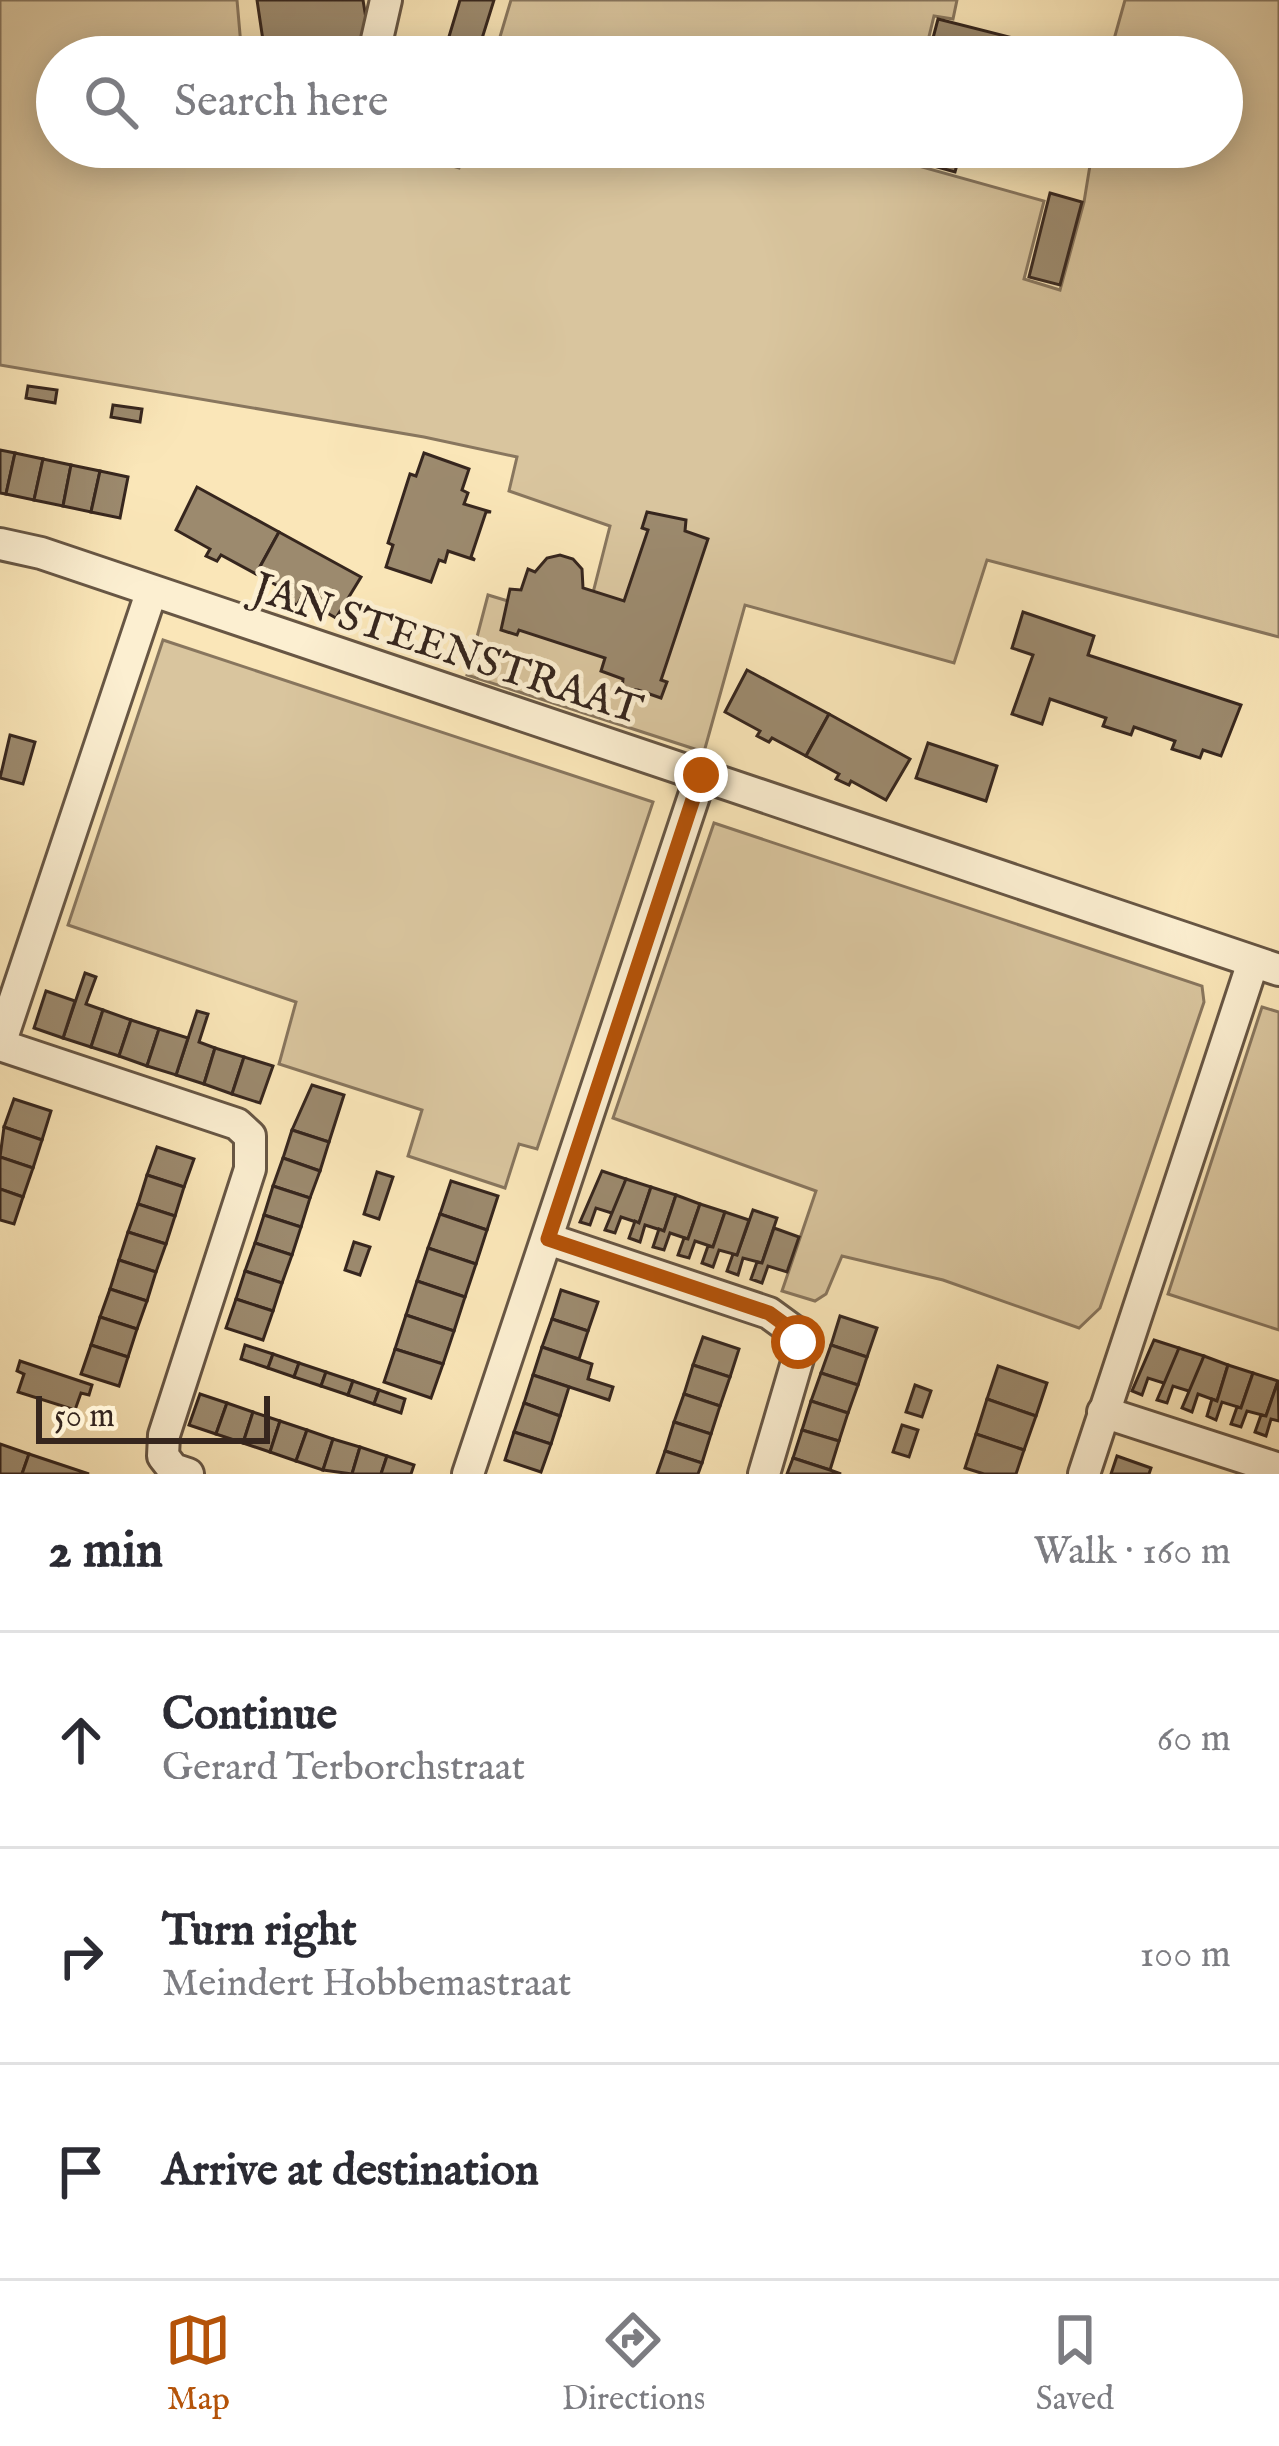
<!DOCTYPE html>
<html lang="en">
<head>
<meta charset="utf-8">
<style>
  body { margin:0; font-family:"IM FELL English",serif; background:#f2f2f3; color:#2b2b33 }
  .scale { position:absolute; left:36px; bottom:30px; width:234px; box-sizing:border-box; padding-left:12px; border:6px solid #36261e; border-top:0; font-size:33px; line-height:42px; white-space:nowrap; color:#36261e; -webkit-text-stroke:9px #fcefd1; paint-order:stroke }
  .stop { position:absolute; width:36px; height:36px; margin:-27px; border:9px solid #b45309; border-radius:50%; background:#fff }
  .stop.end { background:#b45309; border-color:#fff; box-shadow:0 3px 12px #0008 }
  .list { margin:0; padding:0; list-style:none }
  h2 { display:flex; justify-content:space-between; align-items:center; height:156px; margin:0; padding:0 48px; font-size:51px }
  h2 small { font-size:39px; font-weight:400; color:#7c7c81 }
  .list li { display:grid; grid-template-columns:78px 1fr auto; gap:36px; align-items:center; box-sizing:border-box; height:216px; padding:0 48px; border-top:3px solid #e1e1e2 }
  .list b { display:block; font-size:45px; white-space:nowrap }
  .list p { margin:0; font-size:39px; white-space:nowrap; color:#7c7c81 }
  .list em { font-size:39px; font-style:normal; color:#7c7c81 }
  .icon { flex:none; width:66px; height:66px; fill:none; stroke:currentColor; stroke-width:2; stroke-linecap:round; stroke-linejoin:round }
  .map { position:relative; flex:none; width:1279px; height:1474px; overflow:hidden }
  .search { position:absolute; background:#fff; box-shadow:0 6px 30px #0003; left:36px; right:36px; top:36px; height:132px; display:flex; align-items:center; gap:30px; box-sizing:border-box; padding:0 42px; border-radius:66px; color:#7c7c81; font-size:45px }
  .sheet { height:804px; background:#fff }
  nav { display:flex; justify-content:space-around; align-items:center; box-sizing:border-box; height:168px; border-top:3px solid #e1e1e2; background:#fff; font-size:33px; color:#7c7c81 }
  nav a { display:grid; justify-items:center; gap:6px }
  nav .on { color:#b45309 }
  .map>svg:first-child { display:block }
</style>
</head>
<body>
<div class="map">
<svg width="1279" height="1474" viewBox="0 0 1279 1474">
  <rect width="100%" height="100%" fill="#fae6b8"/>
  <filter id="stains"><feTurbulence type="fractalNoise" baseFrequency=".00167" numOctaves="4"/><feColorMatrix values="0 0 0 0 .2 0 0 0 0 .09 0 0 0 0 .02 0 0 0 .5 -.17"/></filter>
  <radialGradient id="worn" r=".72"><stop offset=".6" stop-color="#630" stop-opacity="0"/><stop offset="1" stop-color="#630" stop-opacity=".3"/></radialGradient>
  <g fill="#d9c59e" stroke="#88765e" stroke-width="3">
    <polygon points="0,0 237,0 242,57 57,57 57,147 388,147 459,168 467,147 881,147 879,155 1044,201 1024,279 1060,290 1084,202 1093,147 1222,147 1222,57 1109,57 1125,0 1279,0 1279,637 987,560 954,663 745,605 704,752 467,675 488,595 585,624 610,526 509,491 517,457 424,437 0,365"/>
    <polygon points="511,0 957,0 953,19 934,16 924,57 494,57"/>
    <polygon points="163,640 653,802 537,1149 519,1144 505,1188 408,1156 422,1110 279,1064 296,1002 68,925"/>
    <polygon points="714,823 1202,986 1204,1002 1100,1308 1079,1328 943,1280 842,1256 826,1294 815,1301 782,1291 816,1191 613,1118"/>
    <polygon points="1262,1007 1279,1012 1279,1330 1168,1294"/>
  </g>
  <g fill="#9c8a6e" stroke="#36261e" stroke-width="3">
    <polygon points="257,0 363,0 369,37 265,54"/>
    <polygon points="460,0 494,0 479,48 484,50 482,57 438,57 444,39 448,40"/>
    <polygon points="938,19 1045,46 1042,57 928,57"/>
    <polygon points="885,147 962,147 955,172 883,152"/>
    <polygon points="1050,193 1082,202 1060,285 1029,277"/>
    <polygon points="28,386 57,390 55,403 26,398"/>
    <polygon points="113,405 142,409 140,422 111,417"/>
    <polygon points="0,450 15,453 6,494 0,493"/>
    <polygon points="15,453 43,459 34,500 6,494"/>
    <polygon points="424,453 469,469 462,490 468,493 464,504 491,512 486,512 471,557 475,560 448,551 445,562 439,560 431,582 386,567 393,545 388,543 410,474 416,476"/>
    <polygon points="43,459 71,465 63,506 34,500"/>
    <polygon points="71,465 100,471 91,512 63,506"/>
    <polygon points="100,471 128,477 120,518 91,512"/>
    <polygon points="197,487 279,532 256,574 221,555 217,561 206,556 210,549 176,530"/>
    <polygon points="647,512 686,520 685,531 708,539 661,680 667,682 661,698 638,690 622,689 623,679 601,671 605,658 519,630 517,635 501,630 510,589 521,590 528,569 535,572 547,558 560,555 573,559 582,569 583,588 624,601 648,530 642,528"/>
    <polygon points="279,532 361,577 336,618 301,598 297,605 285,599 289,592 256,574"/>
    <polygon points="1023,612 1094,636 1088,655 1241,705 1221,756 1203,750 1200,758 1172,749 1175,741 1134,727 1131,735 1103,726 1106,718 1050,699 1042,724 1012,714 1033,655 1012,648"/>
    <polygon points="747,670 829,714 806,756 772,738 769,742 757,736 760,731 725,712"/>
    <polygon points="829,714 910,759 886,800 851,781 849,785 836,779 839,774 806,756"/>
    <polygon points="10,735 35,742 23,784 0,778"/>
    <polygon points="928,743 997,766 986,801 916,778"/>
    <polygon points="85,973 96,977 86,1004 103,1010 91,1047 63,1038"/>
    <polygon points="46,991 75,1001 63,1038 34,1028"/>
    <polygon points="103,1010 131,1020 119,1056 91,1047"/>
    <polygon points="197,1011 208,1014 199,1042 215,1048 204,1084 176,1075"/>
    <polygon points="131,1020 159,1029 147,1066 119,1056"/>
    <polygon points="159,1029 188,1038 176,1075 147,1066"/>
    <polygon points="215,1048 244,1057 232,1094 204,1084"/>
    <polygon points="244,1057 273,1066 260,1103 232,1094"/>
    <polygon points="312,1085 344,1095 329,1142 292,1130"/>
    <polygon points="14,1099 51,1111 42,1140 4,1127"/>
    <polygon points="4,1127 42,1140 33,1168 0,1157"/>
    <polygon points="292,1130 329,1142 320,1171 283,1158"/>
    <polygon points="157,1147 194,1159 184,1187 147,1175"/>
    <polygon points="0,1157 33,1168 23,1197 0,1189"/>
    <polygon points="283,1158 320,1171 310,1198 273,1186"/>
    <polygon points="602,1171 626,1179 615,1214 596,1208 590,1225 580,1222"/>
    <polygon points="377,1172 393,1177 379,1219 364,1214"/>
    <polygon points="147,1175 184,1187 175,1216 138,1204"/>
    <polygon points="626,1179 651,1187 639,1223 621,1217 615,1233 605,1230"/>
    <polygon points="451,1181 498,1196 487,1230 440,1214"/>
    <polygon points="273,1186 310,1198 301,1227 264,1215"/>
    <polygon points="651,1187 676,1195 664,1231 645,1225 640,1242 629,1238 635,1221 639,1223"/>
    <polygon points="0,1189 23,1197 14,1224 0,1220"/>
    <polygon points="676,1195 700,1204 688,1239 670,1233 664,1250 653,1247 659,1229 664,1231"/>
    <polygon points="138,1204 175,1216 166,1244 128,1232"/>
    <polygon points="700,1204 725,1212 713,1247 695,1241 689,1258 678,1255 684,1238 688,1239"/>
    <polygon points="753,1210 777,1218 762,1263 743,1258 738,1275 727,1271 733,1254 737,1255"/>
    <polygon points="725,1212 749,1220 737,1255 719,1250 713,1267 702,1263 708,1246 713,1247"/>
    <polygon points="440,1214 487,1230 476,1264 428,1248"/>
    <polygon points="264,1215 301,1227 292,1255 255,1243"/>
    <polygon points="774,1228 799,1237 787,1272 768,1266 762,1283 751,1279 757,1262 762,1263"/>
    <polygon points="128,1232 166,1244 156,1272 119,1260"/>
    <polygon points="354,1242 370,1247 360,1275 345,1270"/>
    <polygon points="255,1243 292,1255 282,1283 245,1271"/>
    <polygon points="428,1248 476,1264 465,1297 417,1281"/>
    <polygon points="119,1260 156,1272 147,1301 110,1289"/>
    <polygon points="245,1271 282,1283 273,1311 236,1299"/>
    <polygon points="417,1281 465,1297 454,1331 406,1315"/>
    <polygon points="110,1289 147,1301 137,1329 100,1317"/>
    <polygon points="561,1290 598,1302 588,1331 552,1319"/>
    <polygon points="236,1299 273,1311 263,1340 226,1328"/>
    <polygon points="406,1315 454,1331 443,1364 395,1349"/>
    <polygon points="840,1316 877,1328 867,1357 831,1345"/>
    <polygon points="100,1317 137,1329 128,1357 91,1345"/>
    <polygon points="552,1319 588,1331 579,1359 542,1347"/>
    <polygon points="703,1337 739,1349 730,1377 693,1365"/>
    <polygon points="1154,1340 1179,1348 1167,1384 1148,1378 1142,1395 1132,1391"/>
    <polygon points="91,1345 128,1357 119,1386 81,1374"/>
    <polygon points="245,1345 273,1354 268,1368 241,1359"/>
    <polygon points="831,1345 867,1357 858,1385 821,1373"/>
    <polygon points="542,1347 592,1364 588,1379 613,1387 609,1400 533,1375"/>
    <polygon points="1179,1348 1204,1356 1192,1392 1173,1386 1167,1403 1157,1400"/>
    <polygon points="395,1349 443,1364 431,1398 384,1382"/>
    <polygon points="273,1354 299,1363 294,1377 268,1368"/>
    <polygon points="1204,1356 1228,1365 1217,1401 1198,1394 1192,1412 1182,1408"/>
    <polygon points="20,1361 92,1385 89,1395 81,1393 75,1410 18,1392 24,1374 17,1371"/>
    <polygon points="299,1363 326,1372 321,1386 294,1377"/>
    <polygon points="693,1365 730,1377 720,1406 684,1394"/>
    <polygon points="1228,1365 1253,1373 1241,1408 1222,1402 1216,1420 1207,1416 1212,1399 1217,1401"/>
    <polygon points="998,1366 1047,1383 1036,1416 987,1399"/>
    <polygon points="326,1372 353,1381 348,1395 321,1386"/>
    <polygon points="821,1373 858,1385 848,1413 811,1401"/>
    <polygon points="1253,1373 1278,1381 1266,1416 1247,1411 1241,1427 1231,1424 1237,1407 1241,1408"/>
    <polygon points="533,1375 569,1387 560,1416 524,1403"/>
    <polygon points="353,1381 379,1390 374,1404 348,1395"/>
    <polygon points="1278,1381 1279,1421 1271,1419 1266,1436 1255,1432 1261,1415 1266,1416"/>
    <polygon points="915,1385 931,1391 922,1417 906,1412"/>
    <polygon points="379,1390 405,1399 401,1413 374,1404"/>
    <polygon points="200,1394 227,1403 216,1434 189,1425"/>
    <polygon points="684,1394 720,1406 711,1434 674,1422"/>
    <polygon points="987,1399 1036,1416 1024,1450 976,1434"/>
    <polygon points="811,1401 848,1413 839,1441 802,1430"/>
    <polygon points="227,1403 253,1412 243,1443 216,1434"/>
    <polygon points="524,1403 560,1416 551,1444 514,1432"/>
    <polygon points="253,1412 280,1421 270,1452 243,1443"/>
    <polygon points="280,1421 307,1430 296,1461 270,1452"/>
    <polygon points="674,1422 711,1434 702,1463 665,1451"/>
    <polygon points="902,1425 918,1430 909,1457 893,1452"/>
    <polygon points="307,1430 333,1439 323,1470 296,1461"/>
    <polygon points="802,1430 839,1441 830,1470 793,1458"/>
    <polygon points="514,1432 551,1444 541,1472 505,1460"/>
    <polygon points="976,1434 1024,1450 1016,1474 984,1474 965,1468"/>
    <polygon points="333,1439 360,1447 352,1474 323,1470"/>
    <polygon points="0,1444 29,1454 22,1474 0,1474"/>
    <polygon points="360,1447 387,1456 381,1474 352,1474"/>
    <polygon points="665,1451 702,1463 698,1474 657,1474"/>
    <polygon points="29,1454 89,1474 22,1474"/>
    <polygon points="387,1456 414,1465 411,1474 381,1474"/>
    <polygon points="1117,1456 1151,1468 1149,1474 1111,1474"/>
    <polygon points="793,1458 830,1470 841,1474 787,1474"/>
  </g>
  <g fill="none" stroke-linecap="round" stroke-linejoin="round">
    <defs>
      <g id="minor">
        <polyline points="373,57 386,0"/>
        <polyline points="0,544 41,553 1279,970"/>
        <polyline points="0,1044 151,593"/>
        <polyline points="0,1045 237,1124 250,1136 250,1169 164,1435 163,1456 173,1469 188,1474"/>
        <polyline points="548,1239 769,1313 795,1332 799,1355 764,1474"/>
        <polyline points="1103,1412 1279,1469"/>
        <polyline points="468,1474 701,775"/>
        <polyline points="1084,1474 1253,962"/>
      </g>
    </defs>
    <use href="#minor" stroke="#675644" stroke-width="36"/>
    <use href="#minor" stroke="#fcefd1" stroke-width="30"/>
  </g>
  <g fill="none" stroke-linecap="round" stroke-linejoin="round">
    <polyline stroke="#b45309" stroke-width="15" points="701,775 548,1239 769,1313 795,1332 798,1342"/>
  </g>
  <g text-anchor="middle" stroke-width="10" stroke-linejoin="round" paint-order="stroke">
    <g font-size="42" fill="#36261e" stroke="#fcefd1">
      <text transform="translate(448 647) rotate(18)" y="15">JAN STEENSTRAAT</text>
    </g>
  </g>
  <rect width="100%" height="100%" filter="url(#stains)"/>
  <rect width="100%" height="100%" fill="url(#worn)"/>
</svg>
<div class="scale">50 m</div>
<div class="stop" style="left:798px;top:1342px"></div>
<div class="stop end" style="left:701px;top:775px"></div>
<div class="search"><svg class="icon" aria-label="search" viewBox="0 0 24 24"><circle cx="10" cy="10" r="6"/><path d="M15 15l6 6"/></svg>Search here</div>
</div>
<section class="sheet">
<h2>2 min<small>Walk · 160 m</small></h2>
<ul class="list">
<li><svg class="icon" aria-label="ahead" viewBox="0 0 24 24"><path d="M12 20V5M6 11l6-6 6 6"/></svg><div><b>Continue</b><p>Gerard Terborchstraat</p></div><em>60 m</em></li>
<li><svg class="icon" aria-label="right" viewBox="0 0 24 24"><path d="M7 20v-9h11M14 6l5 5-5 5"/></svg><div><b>Turn right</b><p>Meindert Hobbemastraat</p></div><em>100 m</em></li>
<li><svg class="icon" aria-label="arrive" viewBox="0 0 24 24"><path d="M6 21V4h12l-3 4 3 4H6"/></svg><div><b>Arrive at destination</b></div></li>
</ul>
</section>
<nav>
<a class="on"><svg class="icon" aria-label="map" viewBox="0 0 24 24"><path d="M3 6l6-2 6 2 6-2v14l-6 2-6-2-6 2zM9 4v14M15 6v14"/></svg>Map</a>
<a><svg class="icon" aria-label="directions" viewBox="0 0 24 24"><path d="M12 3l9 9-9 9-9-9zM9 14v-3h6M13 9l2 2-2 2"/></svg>Directions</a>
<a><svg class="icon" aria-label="saved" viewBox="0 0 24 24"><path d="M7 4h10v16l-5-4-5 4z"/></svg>Saved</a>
</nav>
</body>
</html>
